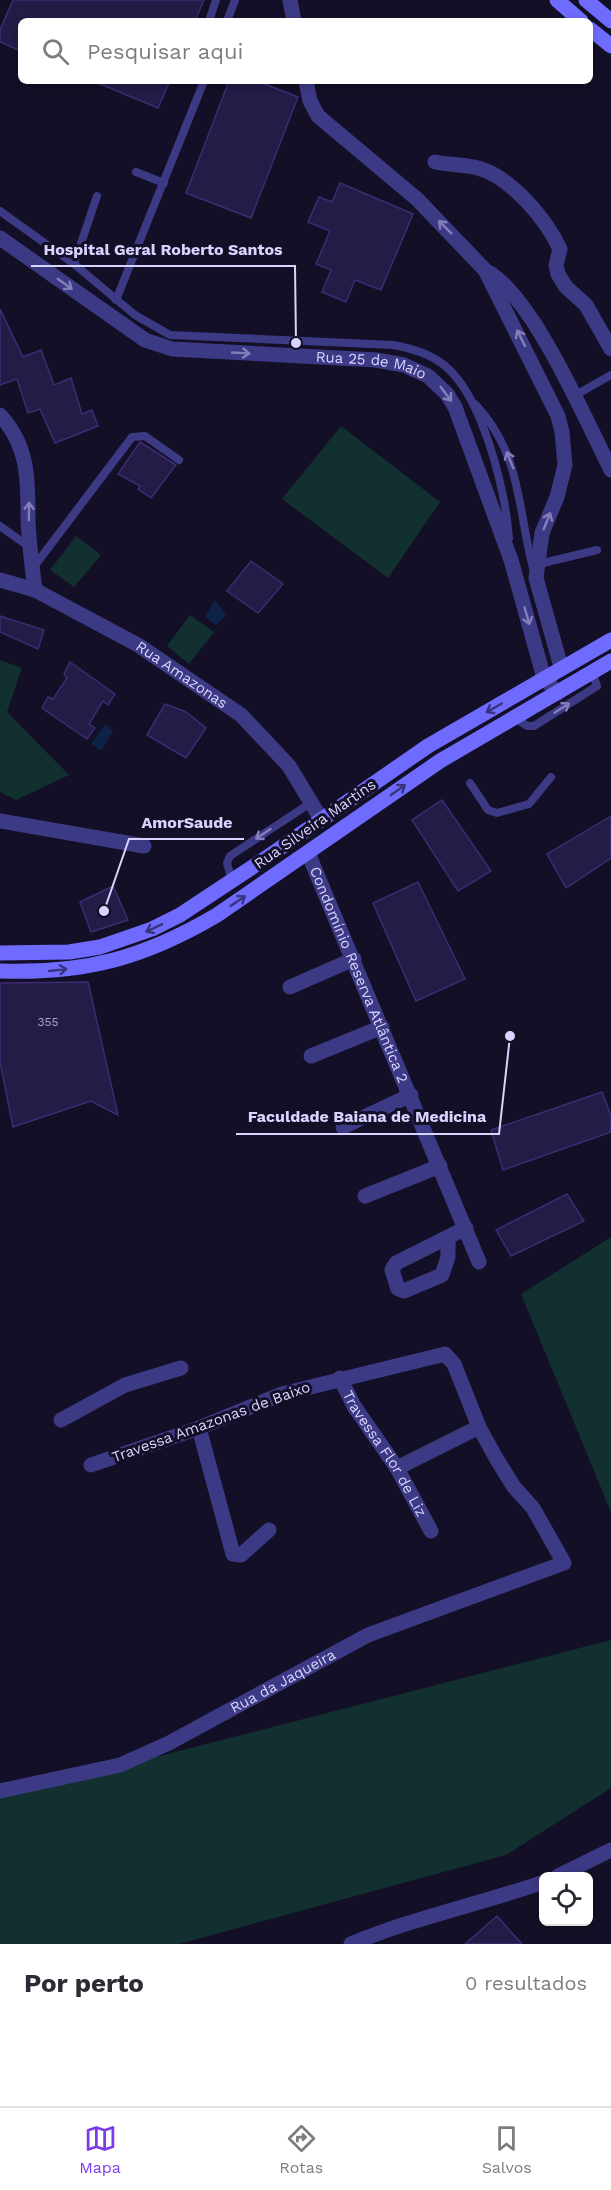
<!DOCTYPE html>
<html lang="pt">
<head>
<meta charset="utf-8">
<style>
  body { margin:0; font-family:"Work Sans",sans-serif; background:#f2f2f3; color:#2b2b33 }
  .controls { position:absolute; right:18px; bottom:18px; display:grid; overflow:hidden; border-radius:9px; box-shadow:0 3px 9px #0003 }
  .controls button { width:54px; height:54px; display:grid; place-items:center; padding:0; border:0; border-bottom:2px solid #e1e1e2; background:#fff; color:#2b2b33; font:30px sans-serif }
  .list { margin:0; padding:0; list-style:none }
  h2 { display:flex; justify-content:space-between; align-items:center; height:78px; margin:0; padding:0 24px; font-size:26px }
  h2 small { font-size:20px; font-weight:400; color:#7c7c81 }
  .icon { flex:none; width:33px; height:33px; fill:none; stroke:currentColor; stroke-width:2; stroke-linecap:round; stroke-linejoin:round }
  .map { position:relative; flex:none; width:611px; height:1944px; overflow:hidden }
  .search { position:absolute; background:#fff; box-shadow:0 3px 9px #0003; left:18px; right:18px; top:18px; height:66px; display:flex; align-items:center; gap:15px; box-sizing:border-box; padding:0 21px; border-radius:9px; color:#7c7c81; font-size:22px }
  .sheet { height:162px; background:#fff }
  nav { display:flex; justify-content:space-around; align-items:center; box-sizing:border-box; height:84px; border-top:2px solid #e1e1e2; background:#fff; font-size:16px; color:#7c7c81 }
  nav a { display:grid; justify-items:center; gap:3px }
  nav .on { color:#7c3aed }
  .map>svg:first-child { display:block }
</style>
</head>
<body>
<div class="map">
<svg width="611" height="1944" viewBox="0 0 611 1944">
  <rect width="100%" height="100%" fill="#130f26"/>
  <g fill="#12302f">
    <polygon points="341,426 440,502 388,578 282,499"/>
    <polygon points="76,536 101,555 74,587 50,570"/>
    <polygon points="190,615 214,632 189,664 167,646"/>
    <polygon points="0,660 22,668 7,712 69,775 16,800 0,792"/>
    <polygon points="611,1237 611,1512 521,1294"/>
    <polygon points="611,1640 611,1788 506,1855 179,1944 0,1944 0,1797"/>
  </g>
  <g fill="#0c2248">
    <polygon points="215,600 226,615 216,625 205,617"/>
    <polygon points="105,724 113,731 101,751 91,744"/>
  </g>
  <g fill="#241b47" stroke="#3b2d73" stroke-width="1.5">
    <polygon points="13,0 204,0 195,21 21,21 21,51 0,42 0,30"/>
    <polygon points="93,81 170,81 158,108"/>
    <polygon points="229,81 257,81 298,97 251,218 186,193"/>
    <polygon points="340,183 413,214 381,290 355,280 346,302 322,292 331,270 316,264 330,231 308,222 319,197 332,202"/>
    <polygon points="0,309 23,357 41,350 54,385 71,378 82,414 92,410 98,426 55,443 40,409 28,413 17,379 0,385"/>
    <polygon points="140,442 176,465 151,498 138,489 140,486 118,474"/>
    <polygon points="251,561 283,584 258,613 227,591"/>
    <polygon points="0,616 44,630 38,649 0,632"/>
    <polygon points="70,662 115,694 108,705 103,701 89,724 95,728 87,739 42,708 48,697 53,699 67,678 64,674"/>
    <polygon points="165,704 186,712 206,728 186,758 147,735"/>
    <polygon points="442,800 491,871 458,891 412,820"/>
    <polygon points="611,816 611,858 566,888 547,854"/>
    <polygon points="418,882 465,979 416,1001 373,903"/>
    <polygon points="113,886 128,920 91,932 80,902"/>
    <polygon points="88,982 118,1115 91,1101 13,1127 0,1062 0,983"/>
    <polygon points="602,1092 611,1116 611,1132 503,1170 491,1130"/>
    <polygon points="567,1194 584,1221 511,1256 496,1230"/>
    <polygon points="497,1916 522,1944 465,1944"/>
  </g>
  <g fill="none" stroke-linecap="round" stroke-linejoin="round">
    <g stroke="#3d3a85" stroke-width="8">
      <polyline points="209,21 216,0"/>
      <polyline points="227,21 235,0"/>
      <polyline points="136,172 164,183"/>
      <path d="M 0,211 L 74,264 L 135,315 L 170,335 L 393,345 C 411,348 430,354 444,365 C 483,396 505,490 509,538"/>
      <polyline points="74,264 97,196"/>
      <polyline points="116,300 204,81"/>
      <polyline points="574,396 611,375"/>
      <path d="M 475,404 C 522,454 517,507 533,568"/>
      <polyline points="0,526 28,546"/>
      <polyline points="539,564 597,550"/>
      <polyline points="33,568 132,437 145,436 179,460"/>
      <polyline points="514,717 527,726 534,726 597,686 592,672"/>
      <polyline points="470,783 488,810 497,813 529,804 551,777"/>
      <polyline points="232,881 227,863 230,856 312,802"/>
    </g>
    <g stroke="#3d3a85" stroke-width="15">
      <polyline points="290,0 294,21"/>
      <polyline points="306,81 310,101 318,116 417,199 485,270 558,416 562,432 565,465 557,497 542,533 536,578 561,667"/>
      <path d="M 435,162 C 449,165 464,164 478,168 C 511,177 546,219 560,249 L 556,265 L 558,274 L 566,287 L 586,305 L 611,349"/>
      <path id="s1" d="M 0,238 L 145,340 L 172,349 L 376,360 L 404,365 L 428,376 L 447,394 L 455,407 L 511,560 L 544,678 L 558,693"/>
      <path d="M 490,273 C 536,303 585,419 611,470"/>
      <path d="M 0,415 C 29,446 28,481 28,520 C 29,543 32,567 35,590"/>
      <path id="s2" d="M 0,580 L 35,590 L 138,645 L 241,715 L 289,766 L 321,819"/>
      <polyline points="0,821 144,846"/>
      <path id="s3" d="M 308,853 L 479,1262"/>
      <polyline points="290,987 354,959"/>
      <polyline points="311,1056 382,1027"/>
      <polyline points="343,1127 411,1095"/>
      <polyline points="365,1196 440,1166"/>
      <polyline points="448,1239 448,1257 442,1275 404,1291 398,1289 392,1270 396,1263 466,1228"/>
      <path id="s4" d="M 340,1378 L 354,1406 L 397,1468 L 431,1531"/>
      <polyline points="61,1420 125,1385 181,1368"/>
      <polyline points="199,1428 233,1554 241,1555 269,1530"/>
      <polyline points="397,1468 479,1427"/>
      <path id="s5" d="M 0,1791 L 120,1765 L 169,1743 L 368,1635 L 564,1563 L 533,1508 L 514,1487 L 496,1458 L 479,1427 L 454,1364 L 445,1354 L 282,1394 L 199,1428 L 91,1465"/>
      <polyline points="558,1876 611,1850"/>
      <path d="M 351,1944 C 413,1918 480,1904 544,1882"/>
    </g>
    <g stroke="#6f6bff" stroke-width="15">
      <polyline points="557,0 581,21"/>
      <polyline points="586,0 611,21"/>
      <polyline points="590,29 611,46"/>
      <polyline points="0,953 69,952 100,947 152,929 180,915 266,858 428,746 611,640"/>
      <path d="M 0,971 C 85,974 144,958 217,915 L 440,761 L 611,661"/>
    </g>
  </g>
  <defs><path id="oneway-shaft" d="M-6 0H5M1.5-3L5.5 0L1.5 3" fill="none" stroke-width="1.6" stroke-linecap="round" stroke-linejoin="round" transform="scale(1.5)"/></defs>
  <g stroke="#837fbc">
    <use href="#oneway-shaft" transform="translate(445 227) rotate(-135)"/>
    <use href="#oneway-shaft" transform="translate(65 284) rotate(36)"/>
    <use href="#oneway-shaft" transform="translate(521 338) rotate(-116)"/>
    <use href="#oneway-shaft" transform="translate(241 353) rotate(3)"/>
    <use href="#oneway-shaft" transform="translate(446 394) rotate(53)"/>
    <use href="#oneway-shaft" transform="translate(510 460) rotate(-112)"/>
    <use href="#oneway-shaft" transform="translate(29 511) rotate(-89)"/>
    <use href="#oneway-shaft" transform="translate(547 521) rotate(-68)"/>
    <use href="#oneway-shaft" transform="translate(527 616) rotate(74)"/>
    <use href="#oneway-shaft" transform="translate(562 708) rotate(-32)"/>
    <use href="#oneway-shaft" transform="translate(263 834) rotate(146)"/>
  </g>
  <g stroke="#38347d">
    <use href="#oneway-shaft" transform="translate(494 708) rotate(150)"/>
    <use href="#oneway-shaft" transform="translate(398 790) rotate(-35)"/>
    <use href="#oneway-shaft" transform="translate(238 901) rotate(-34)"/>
    <use href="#oneway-shaft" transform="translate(154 928) rotate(154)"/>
    <use href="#oneway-shaft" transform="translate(58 970) rotate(-6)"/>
  </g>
  <g text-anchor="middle" stroke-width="6" stroke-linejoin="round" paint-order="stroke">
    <g font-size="12" fill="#aca6d1">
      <text x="48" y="1026">355</text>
    </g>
    <g font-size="15" fill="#d9d4ff" stroke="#130f26">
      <text dy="5" stroke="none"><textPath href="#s1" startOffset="406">Rua 25 de Maio</textPath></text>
      <text dy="5" stroke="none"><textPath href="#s2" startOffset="206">Rua Amazonas</textPath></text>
      <text transform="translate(315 824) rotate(-35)" y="5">Rua Silveira Martins</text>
      <text dy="5" stroke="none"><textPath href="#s3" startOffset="132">Condomínio Reserva Atlântica 2</textPath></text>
      <text transform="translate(211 1422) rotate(-20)" y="5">Travessa Amazonas de Baixo</text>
      <text dy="5" stroke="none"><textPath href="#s4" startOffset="88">Travessa Flor de Liz</textPath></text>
      <text dy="5" stroke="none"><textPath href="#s5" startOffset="306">Rua da Jaqueira</textPath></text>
    </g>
  </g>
  <path fill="none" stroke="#d9d4ff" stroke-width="2" d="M296 343L295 266H31M104 911L129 839H244M510 1036L499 1134H236"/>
  <g fill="#d9d4ff" stroke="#130f26" stroke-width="2">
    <circle cx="296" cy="343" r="6"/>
    <circle cx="104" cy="911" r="6"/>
    <circle cx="510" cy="1036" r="6"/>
  </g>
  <g font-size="16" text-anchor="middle" font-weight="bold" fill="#d9d4ff" stroke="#130f26" stroke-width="6" stroke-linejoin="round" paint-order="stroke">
    <text x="163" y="255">Hospital Geral Roberto Santos</text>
    <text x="187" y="828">AmorSaude</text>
    <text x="367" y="1122">Faculdade Baiana de Medicina</text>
  </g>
</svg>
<div class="controls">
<button><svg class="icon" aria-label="locate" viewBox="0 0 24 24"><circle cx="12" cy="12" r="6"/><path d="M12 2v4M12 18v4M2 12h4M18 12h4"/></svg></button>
</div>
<div class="search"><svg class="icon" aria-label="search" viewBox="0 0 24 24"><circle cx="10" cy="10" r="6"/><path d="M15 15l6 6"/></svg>Pesquisar aqui</div>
</div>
<section class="sheet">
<h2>Por perto<small>0 resultados</small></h2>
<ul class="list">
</ul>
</section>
<nav>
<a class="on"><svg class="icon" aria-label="map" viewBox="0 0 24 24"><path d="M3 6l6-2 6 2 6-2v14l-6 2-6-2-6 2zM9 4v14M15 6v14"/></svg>Mapa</a>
<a><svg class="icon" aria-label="directions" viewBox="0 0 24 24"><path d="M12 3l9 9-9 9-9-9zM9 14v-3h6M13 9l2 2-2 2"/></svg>Rotas</a>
<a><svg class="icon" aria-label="saved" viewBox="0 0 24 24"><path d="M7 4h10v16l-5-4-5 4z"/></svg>Salvos</a>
</nav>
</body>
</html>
